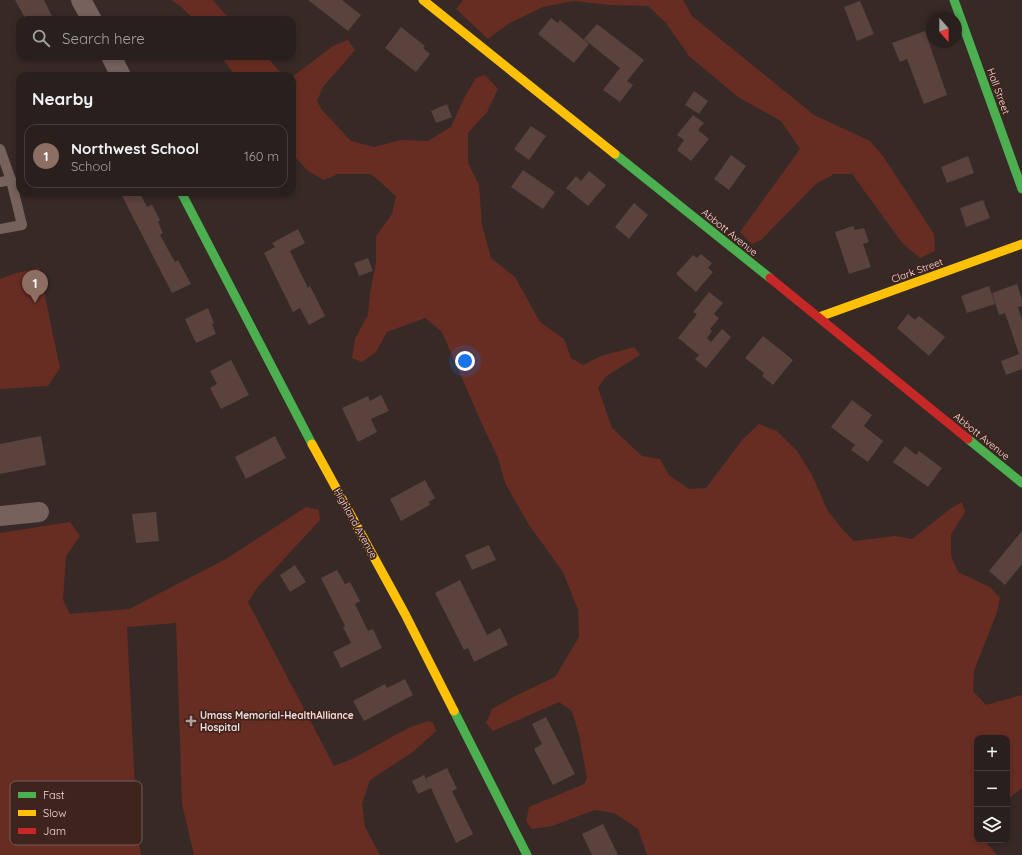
<!DOCTYPE html>
<html lang="en">
<head>
<meta charset="utf-8">
<style>
  body { margin:0; font-family:Quicksand,sans-serif; background:#312725; color:#f1f3f6 }
  .controls { position:absolute; right:12px; bottom:12px; display:grid; overflow:hidden; border-radius:8px; box-shadow:0 2px 6px #0003 }
  .controls button { width:36px; height:36px; display:grid; place-items:center; padding:0; border:0; border-bottom:1px solid #453d3b; background:#291f1c; color:#f1f3f6; font:20px sans-serif }
  .compass { position:absolute; left:926px; top:12px; width:36px; height:36px; border-radius:50%; background:#291f1c; box-shadow:0 2px 6px #0003; rotate:159deg }
  .you { position:absolute; left:465px; top:361px; width:14px; height:14px; margin:-10px; border:3px solid #fff; border-radius:50%; background:#1a73e8; box-shadow:0 0 0 6px #1a73e833 }
  .badge { display:grid; place-items:center; width:26px; height:26px; border-radius:50%; background:#b09f9b; color:#fff; font-size:13px; font-weight:700 }
  .pin { position:absolute; translate:-50% -33px; filter:drop-shadow(0 1px 2px #0008) }
  .pin::after { content:''; position:absolute; top:21px; width:14px; height:12px; background:inherit; clip-path:polygon(0 0,100% 0,50% 100%) }
  .list { margin:0; padding:0; list-style:none }
  h2 { display:flex; justify-content:space-between; align-items:center; height:52px; margin:0; padding:0 16px; font-size:17px }
  h2 small { font-size:13px; font-weight:400; color:#a5a2a3 }
  .list li { display:grid; grid-template-columns:26px 1fr auto; gap:12px; align-items:center; box-sizing:border-box; height:64px; margin:0 8px 8px; padding:0 8px; border:1px solid #453d3b; border-radius:12px }
  .list b { display:block; font-size:15px; white-space:nowrap }
  .list p { margin:0; font-size:13px; white-space:nowrap; color:#a5a2a3 }
  .list em { font-size:13px; font-style:normal; color:#a5a2a3 }
  .icon { flex:none; width:22px; height:22px; fill:none; stroke:currentColor; stroke-width:2; stroke-linecap:round; stroke-linejoin:round }
  .map { position:relative; flex:none; width:1022px; height:855px; overflow:hidden }
  .search { position:absolute; background:#291f1c; box-shadow:0 2px 6px #0003; left:16px; top:16px; width:280px; height:44px; display:flex; align-items:center; gap:10px; box-sizing:border-box; padding:0 14px; border-radius:12px; color:#a5a2a3; font-size:15px }
  .panel { position:absolute; background:#291f1c; box-shadow:0 2px 6px #0003; left:16px; top:72px; width:280px; height:124px; border-radius:12px }
  .map>svg:first-child { display:block }
</style>
</head>
<body>
<div class="map">
<svg width="1022" height="855" viewBox="0 0 1022 855">
  <rect width="100%" height="100%" fill="#372926"/>
  <g fill="#672d23">
    <polygon points="171,0 213,0 224,13 232,20 195,20 180,6"/>
    <polygon points="463,0 683,0 692,16 814,115 870,141 883,156 934,234 935,251 920,258 903,244 852,174 834,174 816,184 761,240 752,244 740,232 800,149 781,121 738,97 689,56 666,23 648,6 610,5 574,1 543,7 508,24 488,39 456,9"/>
    <polygon points="348,40 355,50 323,87 317,101 322,110 351,141 374,147 401,140 428,141 451,127 464,98 476,78 485,75 498,89 487,112 468,133 468,163 479,185 482,225 491,258 515,277 540,322 564,339 571,358 583,365 601,356 634,347 640,355 605,377 598,388 612,428 642,456 660,459 669,475 689,489 706,488 743,439 759,424 777,431 797,451 812,475 828,511 843,530 854,541 895,536 912,539 950,509 962,502 965,512 951,535 951,556 958,572 990,587 1000,598 997,612 974,671 973,691 986,705 1022,695 1022,788 1007,800 1007,738 977,738 977,840 986,840 988,845 997,855 647,855 638,829 614,813 595,810 552,826 532,829 526,821 529,807 584,784 587,778 579,735 572,711 559,702 493,731 486,723 492,709 515,696 555,677 579,637 578,610 563,572 529,525 505,483 498,458 481,422 442,332 425,318 387,332 376,352 362,362 352,358 355,339 368,315 370,293 376,262 376,236 392,214 396,196 371,174 338,174 324,180 308,171 296,158 292,155 292,77 333,46"/>
    <polygon points="221,56 266,56 282,74 288,76 235,76"/>
    <polygon points="39,268 60,368 48,386 0,389 0,279 16,273"/>
    <polygon points="306,507 319,510 320,520 257,588 248,602 334,766 354,758 408,728 428,721 433,723 436,731 413,752 370,780 362,804 365,827 380,855 194,855 182,804 176,623 127,627 137,831 141,855 0,855 0,533 70,522 80,536 66,556 63,600 70,614 129,609 226,559"/>
  </g>
  <g fill="#5a423d">
    <polygon points="15,0 44,0 54,20 26,20"/>
    <polygon points="308,0 342,0 361,15 348,31"/>
    <polygon points="860,1 874,34 857,41 844,7"/>
    <polygon points="551,18 558,23 560,20 589,44 574,63 538,34"/>
    <polygon points="597,24 644,60 627,81 633,85 620,102 603,90 620,68 584,39"/>
    <polygon points="401,27 425,46 423,48 430,54 416,72 385,48"/>
    <polygon points="925,31 947,95 924,104 907,59 900,62 892,43"/>
    <polygon points="694,91 708,101 699,114 685,105"/>
    <polygon points="447,104 452,117 436,123 431,111"/>
    <polygon points="693,115 704,123 698,130 709,139 691,161 677,150 684,140 677,135"/>
    <polygon points="531,126 546,136 529,160 514,149"/>
    <polygon points="731,155 746,166 729,190 714,179"/>
    <polygon points="968,156 974,173 947,183 941,167"/>
    <polygon points="523,170 555,192 543,209 511,187"/>
    <polygon points="589,171 606,185 588,206 566,188 576,176 581,181"/>
    <polygon points="120,192 139,192 147,207 152,205 160,220 158,222 163,233 160,235 175,262 178,260 191,284 172,293"/>
    <polygon points="983,200 990,218 966,227 960,208"/>
    <polygon points="634,203 648,215 629,239 615,227"/>
    <polygon points="853,226 855,230 864,228 869,242 863,244 871,267 849,274 835,232"/>
    <polygon points="298,229 305,243 290,251 308,288 310,286 325,316 309,325 300,308 293,312 264,253 275,247 272,243"/>
    <polygon points="701,254 712,263 708,268 713,272 696,292 676,274 693,255 697,258"/>
    <polygon points="368,258 373,271 359,276 354,263"/>
    <polygon points="1017,284 1022,300 1022,306 1018,307 1022,320 1022,369 1006,375 1001,361 1019,354 1005,313 999,315 992,293"/>
    <polygon points="989,286 995,304 967,313 961,296"/>
    <polygon points="709,292 723,303 714,314 719,318 710,329 712,331 707,338 711,342 722,329 731,337 706,368 695,359 699,355 678,338 697,314 693,312"/>
    <polygon points="208,308 214,323 212,324 216,334 196,343 185,319"/>
    <polygon points="908,314 915,320 919,316 945,337 929,356 897,328"/>
    <polygon points="763,336 793,360 773,385 762,376 764,373 745,358"/>
    <polygon points="231,360 249,395 221,409 210,388 217,384 210,371"/>
    <polygon points="381,395 389,411 371,419 377,432 358,442 342,408 368,396 370,401"/>
    <polygon points="852,400 872,415 864,426 883,441 868,462 851,450 855,445 831,427"/>
    <polygon points="41,436 46,465 0,474 0,444"/>
    <polygon points="275,436 286,458 246,479 235,457"/>
    <polygon points="905,446 916,455 919,451 942,468 928,487 893,462"/>
    <polygon points="425,480 435,498 429,502 430,505 401,521 390,499"/>
    <polygon points="156,512 159,541 136,543 132,514"/>
    <polygon points="1022,531 1022,564 1005,585 989,571"/>
    <polygon points="489,545 496,560 472,570 465,555"/>
    <polygon points="295,565 306,582 290,592 280,575"/>
    <polygon points="337,570 345,584 350,582 360,601 355,604 368,631 373,629 382,648 341,668 333,652 351,643 343,627 345,626 321,578"/>
    <polygon points="460,580 487,635 500,628 508,645 474,662 468,648 464,650 435,593"/>
    <polygon points="405,679 413,695 364,721 353,701 385,684 387,688"/>
    <polygon points="546,717 575,774 553,785 534,749 542,744 532,724"/>
    <polygon points="447,768 457,789 452,791 473,834 456,843 431,788 418,794 412,781 424,775 429,785 426,778"/>
    <polygon points="603,824 618,855 592,855 582,834"/>
  </g>
  <g fill="none" stroke-linecap="round" stroke-linejoin="round">
    <g stroke="#76615c" stroke-width="10">
      <polyline points="0,149 11,180"/>
      <polyline points="0,182 11,180 22,225 0,229"/>
    </g>
    <g stroke="#76615c" stroke-width="20">
      <polyline points="81,0 92,20"/>
      <polyline points="111,56 121,76"/>
      <polyline points="0,516 39,512"/>
    </g>
    <g stroke="#4caf50" stroke-width="9">
      <polyline points="954,0 1022,189"/>
      <polyline points="615,154 770,278"/>
      <polyline points="181,192 312,444"/>
      <polyline points="968,439 1022,483"/>
      <polyline points="454,711 527,855"/>
    </g>
    <g stroke="#ffc107" stroke-width="9">
      <polyline points="423,0 615,154"/>
      <polyline points="819,317 1022,244"/>
      <polyline points="312,444 405,614 454,711"/>
    </g>
    <polyline stroke="#c62828" stroke-width="9" points="770,278 968,439"/>
  </g>
  <path fill="#b09f9b" stroke="#3f241e" stroke-width="1.5" d="M189 715h4v4h4v4h-4v4h-4v-4h-4v-4h4z"/>
  <g text-anchor="middle" stroke-width="3.5" stroke-linejoin="round" paint-order="stroke">
    <g font-size="10" fill="#f1deda" stroke="#3f241e">
      <text transform="translate(999 91) rotate(70)" y="4">Hall Street</text>
      <text transform="translate(730 232) rotate(39)" y="4">Abbott Avenue</text>
      <text transform="translate(917 270) rotate(-20)" y="4">Clark Street</text>
      <text transform="translate(982 436) rotate(39)" y="4">Abbott Avenue</text>
      <text transform="translate(356 523) rotate(61)" y="4">Highland Avenue</text>
    </g>
    <g font-size="10" font-weight="bold" fill="#f1deda" stroke="#3f241e" text-anchor="start">
      <text x="200" y="719">Umass Memorial-HealthAlliance<tspan x="200" dy="12">Hospital</tspan></text>
    </g>
  </g>
  <rect x="10" y="781" width="132" height="64" rx="6" fill="#3f241e" stroke="#745c56" stroke-width="1"/>
  <rect x="18" y="792" width="18" height="6" fill="#4caf50"/>
  <rect x="18" y="810" width="18" height="6" fill="#ffc107"/>
  <rect x="18" y="828" width="18" height="6" fill="#c62828"/>
  <g font-size="11" fill="#f1deda">
    <text x="43" y="799">Fast</text>
    <text x="43" y="817">Slow</text>
    <text x="43" y="835">Jam</text>
  </g>
</svg>
<div class="controls">
<button>+</button>
<button>−</button>
<button><svg class="icon" aria-label="layers" viewBox="0 0 24 24"><path d="M12 4l9 5-9 5-9-5zM3 14l9 5 9-5"/></svg></button>
</div>
<svg class="compass" viewBox="-18 -18 36 36"><path d="M0-13l5 13h-10z" fill="#e53935"/><path d="M0 13l5-13h-10z" fill="#a5a2a3"/></svg>
<div class="you"></div>
<div class="pin badge" style="left:35px;top:303px;background:#8d6e63">1</div>
<div class="search"><svg class="icon" aria-label="search" viewBox="0 0 24 24"><circle cx="10" cy="10" r="6"/><path d="M15 15l6 6"/></svg>Search here</div>
<section class="panel">
<h2>Nearby<small></small></h2>
<ul class="list">
<li><span class="badge" style="background:#8d6e63">1</span><div><b>Northwest School</b><p>School</p></div><em>160 m</em></li>
</ul>
</section>
</div>
</body>
</html>
